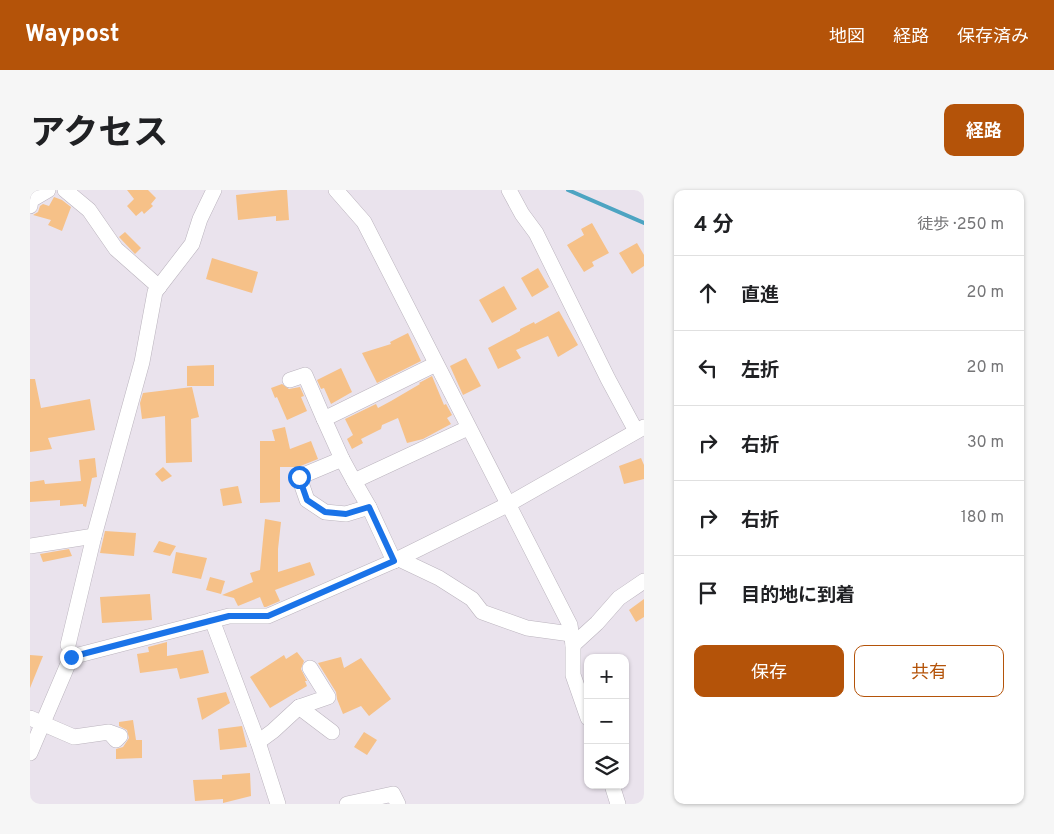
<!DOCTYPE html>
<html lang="ja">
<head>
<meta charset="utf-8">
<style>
  body { margin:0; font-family:Overpass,"Noto Sans JP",sans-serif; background:#f6f6f6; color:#202124 }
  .controls { position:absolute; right:15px; bottom:15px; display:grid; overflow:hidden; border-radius:10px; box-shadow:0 1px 4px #0004 }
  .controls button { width:45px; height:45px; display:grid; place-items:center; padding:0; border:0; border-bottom:1px solid #e0e0e0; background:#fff; color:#202124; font:25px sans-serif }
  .stop { position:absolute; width:15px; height:15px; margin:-11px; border:4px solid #1a73e8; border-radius:50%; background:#fff }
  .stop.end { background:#1a73e8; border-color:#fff; box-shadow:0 1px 5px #0008 }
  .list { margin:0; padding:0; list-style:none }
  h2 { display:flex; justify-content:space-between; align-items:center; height:65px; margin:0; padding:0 20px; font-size:21px }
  h2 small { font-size:16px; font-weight:400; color:#757577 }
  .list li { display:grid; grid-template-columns:32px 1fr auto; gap:15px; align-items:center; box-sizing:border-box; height:75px; padding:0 20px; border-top:1px solid #e0e0e0 }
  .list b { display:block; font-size:19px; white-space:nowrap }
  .list em { font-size:16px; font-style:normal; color:#757577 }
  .actions { display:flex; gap:10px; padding:15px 20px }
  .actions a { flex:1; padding:11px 0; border:1px solid #b45309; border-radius:10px; text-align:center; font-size:18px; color:#b45309 }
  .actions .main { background:#b45309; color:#fff }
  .icon { flex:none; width:28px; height:28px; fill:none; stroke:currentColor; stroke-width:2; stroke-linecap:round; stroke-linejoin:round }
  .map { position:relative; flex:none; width:614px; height:614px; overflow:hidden; border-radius:10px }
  header { display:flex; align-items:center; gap:30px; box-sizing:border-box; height:70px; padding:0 25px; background:#b45309; color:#fff }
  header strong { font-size:24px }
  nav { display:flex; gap:28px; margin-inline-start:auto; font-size:18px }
  .intro { display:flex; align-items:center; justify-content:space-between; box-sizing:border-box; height:120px; padding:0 30px }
  h1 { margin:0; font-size:35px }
  .button { padding:12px 22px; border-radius:10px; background:#b45309; color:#fff; font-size:18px; font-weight:700 }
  main { display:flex; gap:30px; padding:0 30px }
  aside { flex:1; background:#fff; border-radius:10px; box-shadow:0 1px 4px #0004 }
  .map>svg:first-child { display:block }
</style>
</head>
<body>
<header>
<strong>Waypost</strong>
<nav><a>地図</a><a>経路</a><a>保存済み</a></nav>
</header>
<div class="intro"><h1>アクセス</h1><a class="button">経路</a></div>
<main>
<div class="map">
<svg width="614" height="614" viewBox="0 0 614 614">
  <rect width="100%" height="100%" fill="#eae3ed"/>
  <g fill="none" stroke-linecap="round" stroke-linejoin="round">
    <polyline stroke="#4da4c2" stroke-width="4" points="538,0 614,33"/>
  </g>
  <g fill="#f6c188">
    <polygon points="97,0 118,0 126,8 121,14 123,16 114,24 112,21 106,26 97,16 104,9"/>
    <polygon points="251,0 257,0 259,30 246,31 246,26 208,30 206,5"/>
    <polygon points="24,7 32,10 41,17 32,41 18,35 21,30 3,25 8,22 10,16 13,14 19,16"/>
    <polygon points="562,33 579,63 562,72 564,76 554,82 537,55 554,45 551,39"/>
    <polygon points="95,42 111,58 105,64 89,47"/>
    <polygon points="607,53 614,65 614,76 602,84 589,63"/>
    <polygon points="182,68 228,82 222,103 176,89"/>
    <polygon points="508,78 519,97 502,107 491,88"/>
    <polygon points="474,96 487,119 462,133 449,110"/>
    <polygon points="529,121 548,155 528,167 518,146 486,160 491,168 468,179 458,158 490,141 490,139 504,132 505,134"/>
    <polygon points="378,143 391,171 347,193 332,163 361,154 360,152"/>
    <polygon points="436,168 451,196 433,205 420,176"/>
    <polygon points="184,175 184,196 157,196 157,176"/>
    <polygon points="311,178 322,202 301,214 294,198 291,199 287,190"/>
    <polygon points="402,186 414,215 416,214 422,225 417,228 421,234 393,249 377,253 368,228 352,235 351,239 331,249 333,253 322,259 317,249 323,245 315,229 346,214 348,218 361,211 390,194 389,193"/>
    <polygon points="0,189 5,189 11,218 60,209 65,240 18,248 22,259 0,262"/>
    <polygon points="252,194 259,199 270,197 274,206 271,207 277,221 257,230 247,207 245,208 241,198"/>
    <polygon points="162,197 169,227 161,229 162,272 136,273 135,226 112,229 110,213 113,203"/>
    <polygon points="255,237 260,259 281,251 288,269 268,277 250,277 250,312 230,313 230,251 245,251 242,240"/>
    <polygon points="65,268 67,287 62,288 56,317 53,316 53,314 30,316 30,310 0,312 0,292 14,290 15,294 51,291 49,270"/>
    <polygon points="611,268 614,275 614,289 594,294 589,276"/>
    <polygon points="133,277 142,286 132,292 125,284"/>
    <polygon points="208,296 212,313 193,316 190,299"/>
    <polygon points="235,329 251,332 248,359 248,382 280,372 285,385 245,400 250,411 236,417 234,417 230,407 208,416 204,408 192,405 223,392 220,383 230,380"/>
    <polygon points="75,341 106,343 104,366 70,363"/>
    <polygon points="129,351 146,356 140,366 123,362"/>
    <polygon points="39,359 42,366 13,372 10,364"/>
    <polygon points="146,362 177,368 171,389 142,383"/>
    <polygon points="180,387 195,391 191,404 176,400"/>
    <polygon points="120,404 122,430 72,433 70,407"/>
    <polygon points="614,409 614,427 606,432 599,420"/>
    <polygon points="137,452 137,466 173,460 179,483 150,489 147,478 110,483 107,464 119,462 118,457"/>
    <polygon points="267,462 274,471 271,479 277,491 275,491 277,496 240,518 220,487 254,465 256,469"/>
    <polygon points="0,465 13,466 0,498"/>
    <polygon points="311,467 314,478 331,468 361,509 339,526 331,516 313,524 307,509 306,502 288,473"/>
    <polygon points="196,502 200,513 172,530 167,508"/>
    <polygon points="103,530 106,550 112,550 112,568 86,569 86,559 93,557 99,548 97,540 89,536 89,532"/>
    <polygon points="212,536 217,557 190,560 188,539"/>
    <polygon points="334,542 347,550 337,565 324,557"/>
    <polygon points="220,583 221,606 193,613 193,609 165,611 163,590 192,589 192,585"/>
  </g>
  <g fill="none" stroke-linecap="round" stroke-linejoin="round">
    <defs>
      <g id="minor">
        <polyline points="35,0 59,20 86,59 129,97"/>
        <polyline points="306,0 334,32 540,435 543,455 543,485 558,528"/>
        <polyline points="479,0 492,24 506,43 578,189 606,241"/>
        <polyline points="0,16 1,10 18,0"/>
        <polyline points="260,190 275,185 294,229"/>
        <polyline points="312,269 294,229 406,174"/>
        <polyline points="324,291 312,269 269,287 277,310 295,322 316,324 339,317"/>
        <polyline points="0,356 64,346"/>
        <polyline points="369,369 409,388 442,409 452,422 497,438 541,444"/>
        <polyline points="364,371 339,317 324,291 438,238"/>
        <polyline points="182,430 228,552 248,614"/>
        <polyline points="38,455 64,346 112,172 125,102 162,54 170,29 184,0"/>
        <polyline points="543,455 567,433 589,408 614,391"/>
        <polyline points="269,517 302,542"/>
        <polyline points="0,528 44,547 79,542 90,546 86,550 79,542"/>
        <polyline points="228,552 243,541 269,517 298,507 280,478"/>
        <polyline points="0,563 41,467 199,426 238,426 364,371 477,315 614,237"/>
        <polyline points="582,595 588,614"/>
        <polyline points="317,614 363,604 368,614"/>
      </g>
    </defs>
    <use href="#minor" stroke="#bbb4be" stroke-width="16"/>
    <use href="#minor" stroke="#fff" stroke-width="15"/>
  </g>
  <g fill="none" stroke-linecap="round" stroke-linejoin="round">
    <polyline stroke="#1a73e8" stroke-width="6" points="41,467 199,426 238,426 364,371 339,317 316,324 295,322 277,310 269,287"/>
  </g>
</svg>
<div class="controls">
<button>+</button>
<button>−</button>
<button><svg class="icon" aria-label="layers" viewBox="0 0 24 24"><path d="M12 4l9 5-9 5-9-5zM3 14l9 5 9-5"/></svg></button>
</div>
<div class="stop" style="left:269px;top:287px"></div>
<div class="stop end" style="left:41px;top:467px"></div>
</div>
<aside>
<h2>4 分<small>徒歩 · 250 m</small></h2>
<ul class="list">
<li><svg class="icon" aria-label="ahead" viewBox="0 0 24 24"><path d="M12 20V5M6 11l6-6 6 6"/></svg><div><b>直進</b></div><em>20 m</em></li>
<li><svg class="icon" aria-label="left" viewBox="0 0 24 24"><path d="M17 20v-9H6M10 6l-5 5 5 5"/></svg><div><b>左折</b></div><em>20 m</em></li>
<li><svg class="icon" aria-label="right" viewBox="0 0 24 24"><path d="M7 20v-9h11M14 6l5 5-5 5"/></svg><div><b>右折</b></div><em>30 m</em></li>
<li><svg class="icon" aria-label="right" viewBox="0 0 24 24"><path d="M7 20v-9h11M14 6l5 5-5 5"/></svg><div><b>右折</b></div><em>180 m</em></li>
<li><svg class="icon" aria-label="arrive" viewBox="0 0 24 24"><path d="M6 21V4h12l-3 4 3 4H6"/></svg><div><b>目的地に到着</b></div></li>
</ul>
<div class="actions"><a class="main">保存</a><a>共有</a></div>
</aside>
</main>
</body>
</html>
